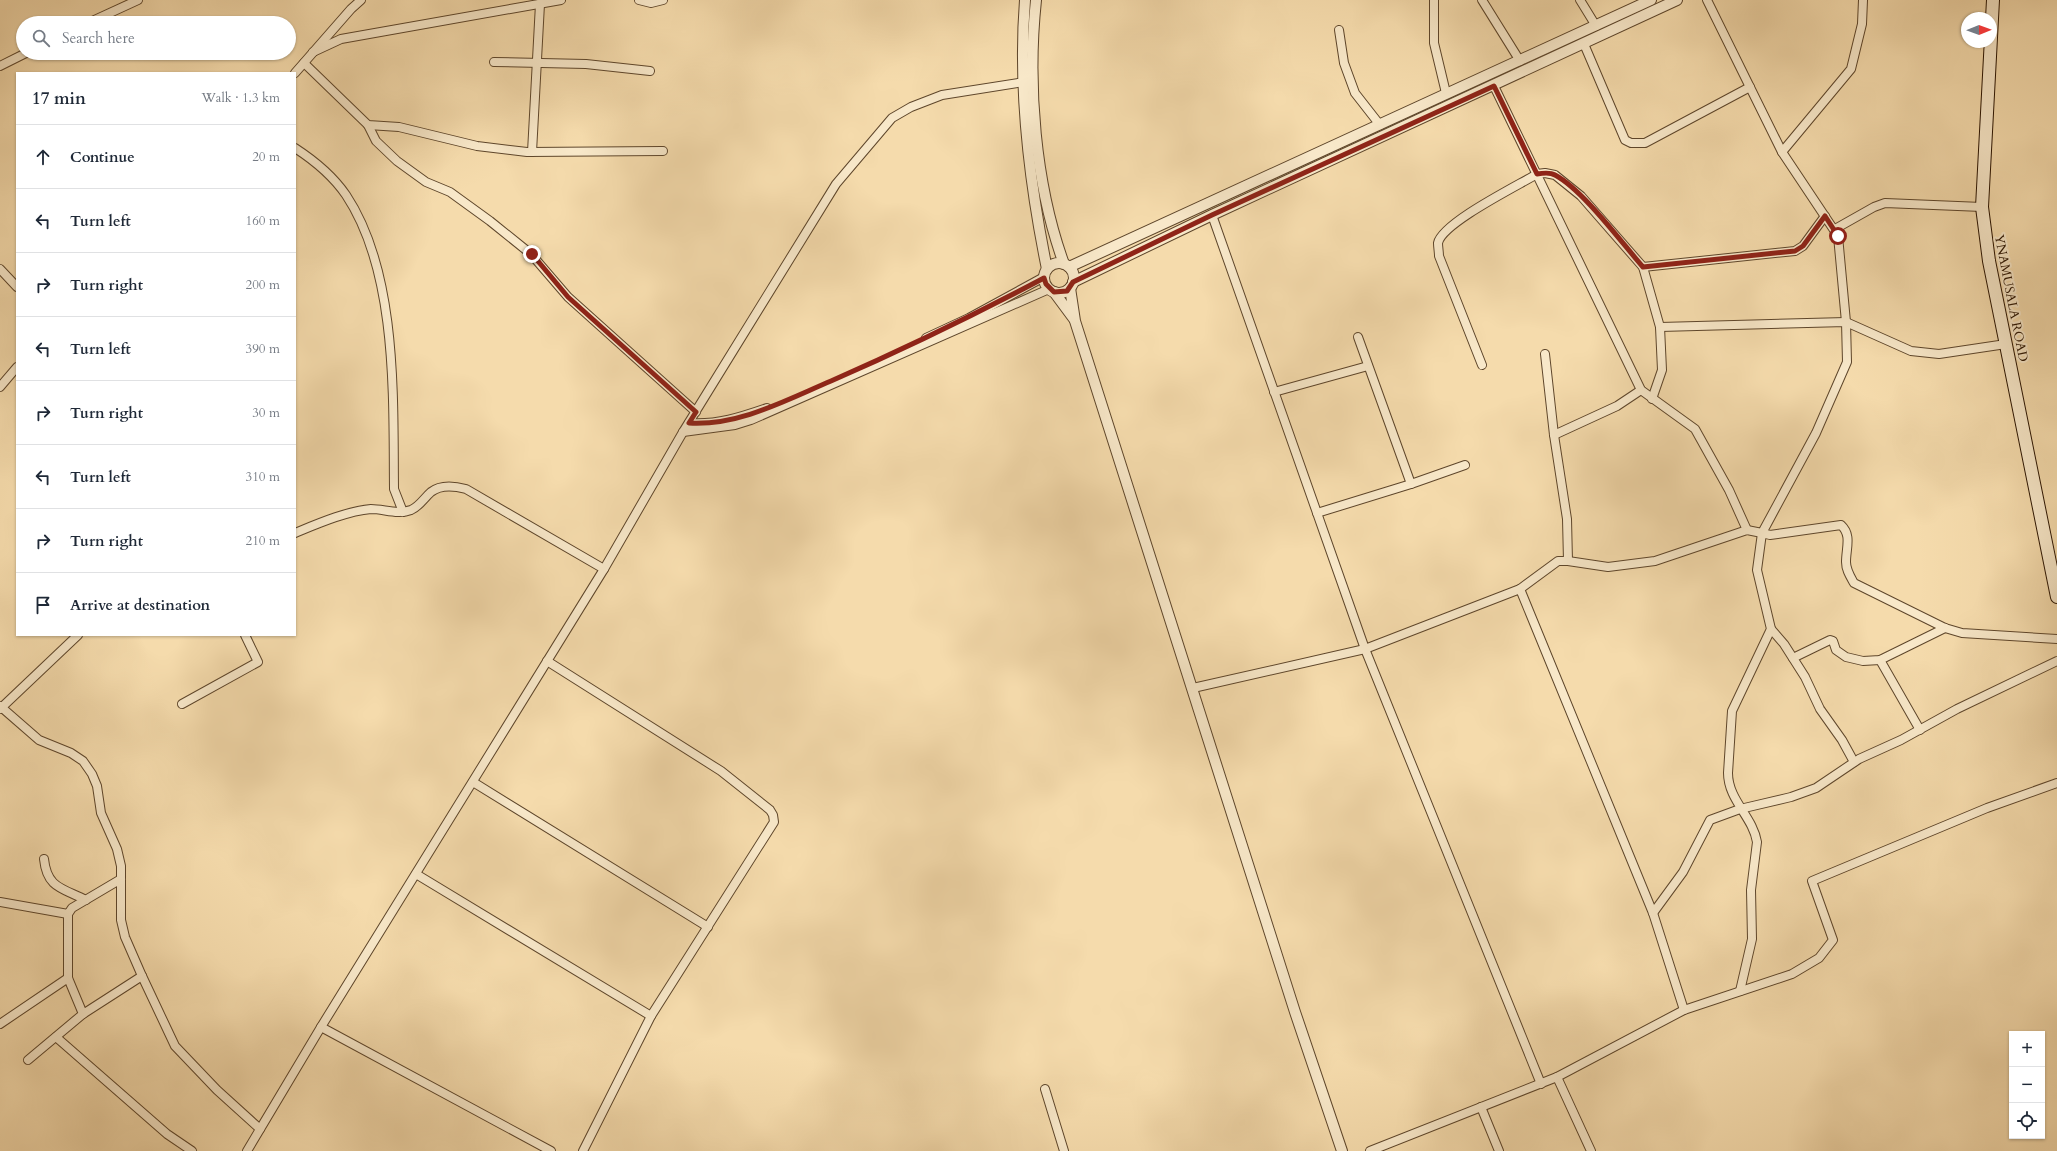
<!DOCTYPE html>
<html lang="en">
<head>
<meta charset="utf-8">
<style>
  body { margin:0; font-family:Cardo,serif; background:#f2f2f3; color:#1f2937 }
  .controls { position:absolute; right:12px; bottom:12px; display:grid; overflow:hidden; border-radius:0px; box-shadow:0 1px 3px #0004 }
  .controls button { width:36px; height:36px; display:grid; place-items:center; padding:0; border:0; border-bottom:1px solid #e0e1e3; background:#fff; color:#1f2937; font:20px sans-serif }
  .compass { position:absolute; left:1961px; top:12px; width:36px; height:36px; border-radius:50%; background:#fff; box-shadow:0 1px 3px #0004; rotate:89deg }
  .stop { position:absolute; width:12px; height:12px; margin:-9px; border:3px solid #8f2418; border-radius:50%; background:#fff }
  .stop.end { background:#8f2418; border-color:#fff; box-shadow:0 1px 4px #0008 }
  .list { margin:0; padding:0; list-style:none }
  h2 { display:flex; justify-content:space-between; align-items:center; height:52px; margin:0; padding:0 16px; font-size:17px }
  h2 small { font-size:13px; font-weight:400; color:#747a83 }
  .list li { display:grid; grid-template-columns:26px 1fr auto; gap:12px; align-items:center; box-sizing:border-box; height:64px; padding:0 16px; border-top:1px solid #e0e1e3 }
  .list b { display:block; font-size:15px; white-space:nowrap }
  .list em { font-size:13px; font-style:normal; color:#747a83 }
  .icon { flex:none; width:22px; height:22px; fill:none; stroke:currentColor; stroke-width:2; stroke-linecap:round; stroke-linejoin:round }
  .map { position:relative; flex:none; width:2057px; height:1151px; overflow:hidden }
  .search { position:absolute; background:#fff; box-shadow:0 1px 3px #0004; left:16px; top:16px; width:280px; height:44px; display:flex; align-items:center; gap:10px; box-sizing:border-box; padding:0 14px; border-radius:22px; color:#747a83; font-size:15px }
  .panel { position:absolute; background:#fff; box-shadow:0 1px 3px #0004; left:16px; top:72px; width:280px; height:564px; border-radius:0px }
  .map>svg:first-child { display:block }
</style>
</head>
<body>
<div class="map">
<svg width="2057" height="1151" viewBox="0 0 2057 1151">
  <rect width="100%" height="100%" fill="#f5dbac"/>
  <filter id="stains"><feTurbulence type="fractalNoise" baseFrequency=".005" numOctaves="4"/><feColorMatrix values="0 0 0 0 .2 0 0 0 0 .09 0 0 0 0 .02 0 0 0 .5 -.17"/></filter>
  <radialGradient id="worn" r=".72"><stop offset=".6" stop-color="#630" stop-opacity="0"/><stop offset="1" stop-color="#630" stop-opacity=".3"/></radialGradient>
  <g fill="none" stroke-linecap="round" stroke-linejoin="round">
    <defs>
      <g id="minor">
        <polyline points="639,0 651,3 663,0"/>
        <polyline points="1434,0 1434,43 1446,93"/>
        <polyline points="1482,0 1520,61"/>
        <polyline points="1580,0 1596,26"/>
        <polyline points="1707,0 1782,152"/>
        <polyline points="88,23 138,0"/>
        <polyline points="1339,30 1344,63 1355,93 1380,125"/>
        <polyline points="1584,44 1625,140 1631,143 1645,143 1750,87"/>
        <polyline points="313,52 341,39 561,0"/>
        <polyline points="494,62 586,64 650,71"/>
        <polyline points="304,63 368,125 399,127 477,146 527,152 663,151"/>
        <polyline points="0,66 26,53"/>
        <polyline points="295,73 351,9 361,0"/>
        <polyline points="1494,86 1641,390 1695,429 1729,490 1747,530"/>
        <polyline points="368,125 376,141 397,161 426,182 450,192 490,221 531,254 568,297 696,412"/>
        <path d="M 295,148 C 315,161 333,176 346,195 C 398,273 393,399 394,489 L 403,512"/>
        <polyline points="532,152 540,4"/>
        <polyline points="1212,215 1365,649 1541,1084"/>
        <polyline points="1835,229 1874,207 1885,203 1982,207"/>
        <polyline points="1643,267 1795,251 1803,246 1825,216"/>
        <polyline points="0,269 17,287"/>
        <polyline points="1660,327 1846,322 1911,351 1939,354 2006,344"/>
        <polyline points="1358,337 1411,484 1465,465"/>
        <polyline points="926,338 969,318 1044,277"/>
        <polyline points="1545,354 1554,435 1567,519 1568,561"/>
        <path d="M 1482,365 L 1439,256 C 1439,252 1438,247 1438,243 C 1442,223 1517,186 1537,174 L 1545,173 L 1555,175 L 1581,196 L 1643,267 L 1660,327 L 1662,370 L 1652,399"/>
        <polyline points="0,387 17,367"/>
        <polyline points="1274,392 1368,366"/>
        <path d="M 689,423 C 717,425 741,417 767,408"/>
        <polyline points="683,432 735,425 751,420 1049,289"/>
        <polyline points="1554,435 1617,406 1641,390"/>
        <polyline points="1317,513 1411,484"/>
        <path d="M 295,533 C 317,524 347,511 371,509 C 384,509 398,515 411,510 C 420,506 424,498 431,492 C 441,484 455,486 466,489 L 604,569"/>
        <polyline points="1520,589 1558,561 1568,561 1608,567 1655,561 1747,530 1762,533 1816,433 1847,362 1846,322 1838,236 1782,152 1851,69 1862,24 1863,0"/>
        <polyline points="1771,629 1784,644 1805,677 1820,709 1842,740 1854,762"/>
        <polyline points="1793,658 1830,640 1833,641 1836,650 1846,657 1863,661 1880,660 1945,628"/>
        <polyline points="1880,660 1920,730"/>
        <polyline points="547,661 721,771 770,810 773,815 774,822 651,1016 583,1151"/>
        <polyline points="1193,688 1365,649 1520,589 1653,913 1684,1010"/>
        <polyline points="182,704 258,662 245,635"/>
        <polyline points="0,706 39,740 71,753 83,761 92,774 97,786 101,813 117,849 121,866 121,920 125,937 142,976 175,1046 217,1090 260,1129"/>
        <polyline points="0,709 78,635"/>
        <polyline points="473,782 708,927"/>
        <path d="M 44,859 C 47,888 62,888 86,900"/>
        <polyline points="416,874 651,1016"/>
        <polyline points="0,902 68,914 72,908 121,879"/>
        <polyline points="1653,913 1683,872 1710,820 1740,809 1791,797 1816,788 1859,759 1901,740 1957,709 2057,661"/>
        <polyline points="68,914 68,978 83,1014"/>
        <path d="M 1740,991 L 1752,939 L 1751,890 L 1757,842 C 1753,817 1728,800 1728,773 L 1732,711 L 1771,629 L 1757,570 L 1762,533 L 1770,535 L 1841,525 C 1852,535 1846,548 1846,562 C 1846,570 1850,576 1854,583 L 1945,628 L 1962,633 L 2057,639"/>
        <polyline points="0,1024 68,978"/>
        <polyline points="321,1027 551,1151"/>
        <polyline points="56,1037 167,1134 192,1151"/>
        <polyline points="28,1060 83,1014 142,976"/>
        <polyline points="1557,1077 1591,1151"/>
        <polyline points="1045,1089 1064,1151"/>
        <polyline points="1481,1107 1499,1151"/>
        <polyline points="247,1151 321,1027 604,569 683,432 836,184 892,118 911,107 942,95 1024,82"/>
        <polyline points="1370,1151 1557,1077 1684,1010 1792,974 1819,958 1833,940 1812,881 1987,808 2057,783"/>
      </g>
      <g id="tertiary">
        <path d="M 1025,0 C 1018,90 1029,181 1047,269"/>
        <path d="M 1036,0 C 1027,85 1035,184 1064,264"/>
        <circle cx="1059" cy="278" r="15"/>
        <polyline points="1069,267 1651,0"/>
        <polyline points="1073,282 1212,215 1677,0"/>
        <polyline points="1070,288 1075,321 1295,1012 1342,1151"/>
        <polyline points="1054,292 1074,319"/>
      </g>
      <polyline id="secondary" points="1993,0 1982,207 1989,261 2057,597"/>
    </defs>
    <use href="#minor" stroke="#5e462b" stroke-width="10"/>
    <use href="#tertiary" stroke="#5e462b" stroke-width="12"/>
    <use href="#secondary" stroke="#2b1400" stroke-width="14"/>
    <use href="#minor" stroke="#f8e8c9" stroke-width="8"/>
    <use href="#tertiary" stroke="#f8e8c9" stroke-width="10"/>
    <use href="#secondary" stroke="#f8e8c9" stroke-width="12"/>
  </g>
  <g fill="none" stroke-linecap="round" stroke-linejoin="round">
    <path stroke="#8f2418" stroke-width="5" d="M 532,254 L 568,297 L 696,412 L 689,423 C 739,426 786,400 831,381 C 904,349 974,315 1044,278 L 1046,284 L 1054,292 L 1067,291 L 1073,282 L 1212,215 L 1494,86 L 1537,174 C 1543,173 1550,172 1555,175 C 1583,190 1621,242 1643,267 L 1795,251 L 1803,246 L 1825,216 L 1838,236"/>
  </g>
  <g text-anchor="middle" stroke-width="4" stroke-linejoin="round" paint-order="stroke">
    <g font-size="13" fill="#2b1400" stroke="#f8e8c9">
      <text transform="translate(2012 298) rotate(79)" y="5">YNAMUSALA ROAD</text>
    </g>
  </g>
  <rect width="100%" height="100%" filter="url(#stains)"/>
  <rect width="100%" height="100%" fill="url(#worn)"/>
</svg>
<div class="controls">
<button>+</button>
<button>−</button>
<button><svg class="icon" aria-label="locate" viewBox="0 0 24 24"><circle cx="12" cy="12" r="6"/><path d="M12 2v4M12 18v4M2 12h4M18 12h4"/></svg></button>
</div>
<svg class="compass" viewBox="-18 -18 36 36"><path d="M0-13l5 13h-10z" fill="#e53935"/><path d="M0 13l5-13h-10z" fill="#747a83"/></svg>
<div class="stop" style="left:1838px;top:236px"></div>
<div class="stop end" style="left:532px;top:254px"></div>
<div class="search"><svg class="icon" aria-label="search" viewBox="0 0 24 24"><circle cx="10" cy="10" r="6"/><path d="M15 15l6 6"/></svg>Search here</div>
<section class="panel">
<h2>17 min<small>Walk · 1.3 km</small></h2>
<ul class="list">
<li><svg class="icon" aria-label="ahead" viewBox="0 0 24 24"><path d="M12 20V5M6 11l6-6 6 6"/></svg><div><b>Continue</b></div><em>20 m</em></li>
<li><svg class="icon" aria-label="left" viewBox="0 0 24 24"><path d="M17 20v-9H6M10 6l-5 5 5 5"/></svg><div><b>Turn left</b></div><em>160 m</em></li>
<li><svg class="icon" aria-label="right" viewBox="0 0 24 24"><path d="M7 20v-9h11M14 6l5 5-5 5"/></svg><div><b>Turn right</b></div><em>200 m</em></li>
<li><svg class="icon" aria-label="left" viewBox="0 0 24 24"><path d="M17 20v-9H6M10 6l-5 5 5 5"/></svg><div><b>Turn left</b></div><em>390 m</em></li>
<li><svg class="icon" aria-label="right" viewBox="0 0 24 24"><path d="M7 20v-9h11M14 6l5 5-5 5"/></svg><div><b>Turn right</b></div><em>30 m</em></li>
<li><svg class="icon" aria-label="left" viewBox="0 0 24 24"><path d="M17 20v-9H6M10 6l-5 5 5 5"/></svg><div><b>Turn left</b></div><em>310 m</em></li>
<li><svg class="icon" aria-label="right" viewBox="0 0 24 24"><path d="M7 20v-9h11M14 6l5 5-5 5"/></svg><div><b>Turn right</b></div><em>210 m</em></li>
<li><svg class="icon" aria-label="arrive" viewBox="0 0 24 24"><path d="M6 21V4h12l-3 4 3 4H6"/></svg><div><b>Arrive at destination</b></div></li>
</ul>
</section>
</div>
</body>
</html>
